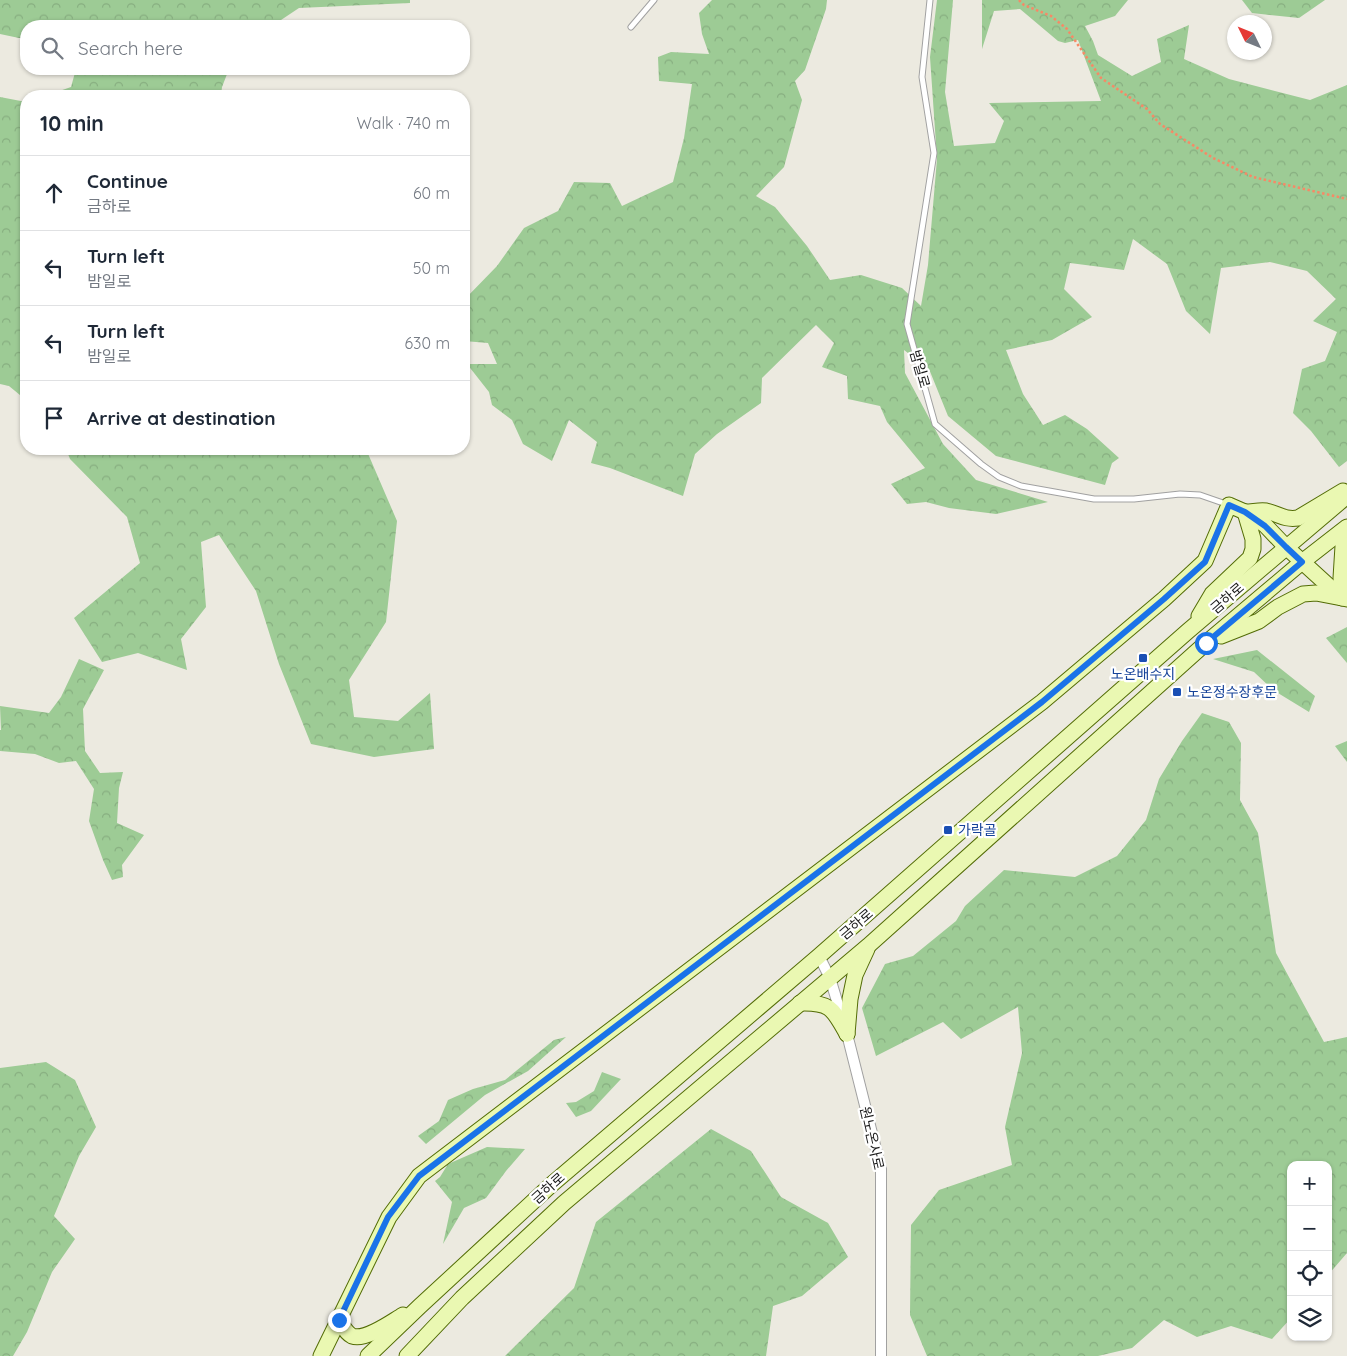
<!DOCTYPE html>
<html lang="en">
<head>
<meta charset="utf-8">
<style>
  body { margin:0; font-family:Quicksand,"Noto Sans KR",sans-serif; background:#f2f2f3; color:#1f2937 }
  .controls { position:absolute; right:15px; bottom:15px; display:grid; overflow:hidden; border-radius:10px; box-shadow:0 1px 4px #0004 }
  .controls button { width:45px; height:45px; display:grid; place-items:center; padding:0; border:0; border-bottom:1px solid #e0e1e3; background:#fff; color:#1f2937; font:25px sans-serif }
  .compass { position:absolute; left:1227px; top:15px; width:45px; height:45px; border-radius:50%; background:#fff; box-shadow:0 1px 4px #0004; rotate:313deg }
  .stop { position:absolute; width:15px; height:15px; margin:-11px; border:4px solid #1a73e8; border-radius:50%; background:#fff }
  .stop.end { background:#1a73e8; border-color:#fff; box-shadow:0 1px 5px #0008 }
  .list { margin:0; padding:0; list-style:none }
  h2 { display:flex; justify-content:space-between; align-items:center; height:65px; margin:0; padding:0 20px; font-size:21px }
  h2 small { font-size:16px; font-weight:400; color:#747a83 }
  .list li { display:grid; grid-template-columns:32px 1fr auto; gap:15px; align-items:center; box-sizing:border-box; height:75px; padding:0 20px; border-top:1px solid #e0e1e3 }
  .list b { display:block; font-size:19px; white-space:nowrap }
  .list p { margin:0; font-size:16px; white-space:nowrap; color:#747a83 }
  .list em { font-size:16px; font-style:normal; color:#747a83 }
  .icon { flex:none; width:28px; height:28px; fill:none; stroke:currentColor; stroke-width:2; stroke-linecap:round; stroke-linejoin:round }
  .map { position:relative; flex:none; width:1347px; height:1356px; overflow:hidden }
  .search { position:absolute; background:#fff; box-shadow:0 1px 4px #0004; left:20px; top:20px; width:450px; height:55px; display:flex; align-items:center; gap:12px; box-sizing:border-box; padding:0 18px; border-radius:20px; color:#747a83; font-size:19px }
  .panel { position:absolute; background:#fff; box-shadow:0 1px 4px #0004; left:20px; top:90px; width:450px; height:365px; border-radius:20px }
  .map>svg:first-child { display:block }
</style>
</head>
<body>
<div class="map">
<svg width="1347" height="1356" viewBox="0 0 1347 1356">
  <defs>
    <pattern id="forest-crowns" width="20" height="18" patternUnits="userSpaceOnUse" patternTransform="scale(1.25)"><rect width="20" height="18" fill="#9dcb95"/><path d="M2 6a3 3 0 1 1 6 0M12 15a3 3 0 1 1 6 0" fill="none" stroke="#87ae80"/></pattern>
  </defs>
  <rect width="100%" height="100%" fill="#eceae0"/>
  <g fill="url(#forest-crowns)">
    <polygon points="0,0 410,0 410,3 299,8 272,26 26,26 26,38 19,38 0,34"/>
    <polygon points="712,0 827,0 826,9 805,70 795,81 802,100 784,167 756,196 775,207 807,246 830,280 861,275 902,288 921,306 928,265 937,159 930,57 937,0 953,0 945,92 954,146 995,143 1004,121 989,103 1101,101 1078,40 1065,43 1058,41 1020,9 994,11 982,49 982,0 1128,0 1115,16 1085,26 1093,41 1098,55 1132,76 1161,62 1157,39 1189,25 1184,59 1229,79 1310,100 1347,85 1347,461 1339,467 1311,431 1293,413 1302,369 1325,361 1337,332 1313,321 1336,299 1307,271 1270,262 1221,268 1210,334 1186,311 1167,264 1133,239 1124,270 1070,263 1064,289 1092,317 1052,340 1006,350 1023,394 1043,425 1065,415 1087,429 1119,458 1112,463 1105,485 996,456 948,416 929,369 904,350 905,373 943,444 976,480 1048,502 996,514 949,508 926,502 907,504 891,484 925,468 887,422 880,406 848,399 847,376 822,367 834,343 816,325 762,378 761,403 717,434 695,454 683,496 610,468 591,463 597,442 569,420 552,461 523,444 512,420 492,405 489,392 467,364 497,364 488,343 464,341 464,300 497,266 524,228 558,211 574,182 610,183 622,206 673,182 684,138 692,84 659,81 658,57 671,52 709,54 702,34 699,13"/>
    <polygon points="1242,0 1325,0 1299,18 1252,13"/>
    <polygon points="76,69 229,69 222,87 221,96 45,96 71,87"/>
    <polygon points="0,97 26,102 26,400 9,386 0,384"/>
    <polygon points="66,449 366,449 397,521 386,622 349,680 354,717 398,721 430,693 434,749 374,757 311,744 279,664 256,591 219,535 201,542 206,607 181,639 187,670 138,653 102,662 74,618 140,563 127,517 70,459"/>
    <polygon points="1347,627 1347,663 1326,638"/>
    <polygon points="1257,650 1315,696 1309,712 1273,690 1254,672 1213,659"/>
    <polygon points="79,659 104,670 83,709 85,751 100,773 123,772 119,788 117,823 144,835 122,865 123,877 112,880 103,860 89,821 94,789 76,761 59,763 35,754 0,751 0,730 1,730 0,706 49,713 61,697"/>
    <polygon points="1202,713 1229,722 1241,743 1240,800 1258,833 1276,953 1324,1042 1347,1037 1347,1253 1328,1275 1328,1165 1291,1165 1291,1318 1272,1339 1231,1326 1197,1337 1164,1320 1132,1348 1098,1356 927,1356 910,1315 911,1225 939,1190 1012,1165 1005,1127 1022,1053 1018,1007 961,1039 943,1022 876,1056 862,1008 885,964 913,956 956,921 965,906 1004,870 1075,877 1117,856 1146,820 1159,779 1182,741"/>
    <polygon points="1347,741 1347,762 1335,746"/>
    <polygon points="566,1037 528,1071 485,1095 426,1144 418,1136 439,1121 448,1100 473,1089 505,1080 554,1040"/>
    <polygon points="46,1062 75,1080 96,1127 79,1156 54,1216 75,1239 52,1272 27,1332 13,1356 0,1356 0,1068"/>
    <polygon points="602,1072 621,1079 591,1111 576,1117 566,1103 576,1102 594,1091"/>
    <polygon points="711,1129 751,1151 781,1197 828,1223 848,1257 802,1296 773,1306 766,1356 505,1356 574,1288 596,1222"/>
    <polygon points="487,1147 525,1149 506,1171 486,1198 464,1208 443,1244 452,1202 435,1181 440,1177 448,1164"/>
  </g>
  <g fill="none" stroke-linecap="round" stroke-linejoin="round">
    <defs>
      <g id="lane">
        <polyline points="930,0 922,77 934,153 907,324 935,424 981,464 999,477 1021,486 1094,499 1134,499 1180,494 1200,495 1226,504"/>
        <polyline points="631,27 654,0"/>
      </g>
      <polyline id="street" points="819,956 830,978 847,1034 881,1169 881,1356"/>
      <g id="secondary">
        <path d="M 1199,616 L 1212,594 L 1250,558 L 1253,549 L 1253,539 L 1245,512 C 1252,512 1260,510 1266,511 C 1279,514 1284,520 1298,518 L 1343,491"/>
        <polyline points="1221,636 1259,621 1278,607 1303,594 1316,593 1342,598 1341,578 1344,530"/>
        <path d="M 800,1003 C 831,1002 833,1009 847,1034"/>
        <polyline points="847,1034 850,999 855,975 867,949"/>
        <path d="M 339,1320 C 342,1325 346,1333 352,1336 C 366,1341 391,1322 403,1315"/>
        <polyline points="321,1356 389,1217 419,1176 1042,702 1164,599 1205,561 1229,505 1245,512 1265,525 1286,547 1332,589 1342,598 1347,599"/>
        <polyline points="368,1356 420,1306 551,1185 819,956 1188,631 1347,496"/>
        <polyline points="407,1356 462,1298 564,1203 868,946 1206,643 1302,562 1347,527"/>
      </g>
    </defs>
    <use href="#lane" stroke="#a1a1a1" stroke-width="7"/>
    <use href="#street" stroke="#a1a1a1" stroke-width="12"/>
    <use href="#secondary" stroke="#536c06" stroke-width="17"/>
    <polyline stroke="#f78966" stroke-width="2.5" stroke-dasharray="2.5 2.5" stroke-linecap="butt" points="1019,0 1024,5 1051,16 1067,29 1101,78 1147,109 1160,124 1213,158 1253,177 1347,199"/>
    <use href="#lane" stroke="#fff" stroke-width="5"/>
    <use href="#street" stroke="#fff" stroke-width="10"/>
    <use href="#secondary" stroke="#eaf8b2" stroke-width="15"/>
  </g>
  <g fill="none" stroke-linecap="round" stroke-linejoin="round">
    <polyline stroke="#1a73e8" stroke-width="6" points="339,1320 388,1217 419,1176 1042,702 1164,599 1205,562 1229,505 1245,512 1265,526 1286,547 1302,562 1206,643"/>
  </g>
  <g fill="#1a4fb4" stroke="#fff" stroke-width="2">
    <rect x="1138" y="653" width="10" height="10" rx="2.5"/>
    <rect x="1172" y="687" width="10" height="10" rx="2.5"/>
    <rect x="943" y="825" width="10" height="10" rx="2.5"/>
  </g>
  <g text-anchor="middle" stroke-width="4.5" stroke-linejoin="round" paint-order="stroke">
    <g font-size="14" fill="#1a1a1a" stroke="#fff">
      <text transform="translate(920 369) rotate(74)" y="5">밤일로</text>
      <text transform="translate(1227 598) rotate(-41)" y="5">금하로</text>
      <text transform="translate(856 924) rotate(-41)" y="5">금하로</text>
      <text transform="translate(872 1138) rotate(77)" y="5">원노온사로</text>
      <text transform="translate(548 1188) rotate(-42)" y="5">금하로</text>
    </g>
    <g font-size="14" fill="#164399" stroke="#fff" text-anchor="start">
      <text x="1143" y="679" text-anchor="middle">노온배수지</text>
      <text x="1187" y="697">노온정수장후문</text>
      <text x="958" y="835">가락골</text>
    </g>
  </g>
</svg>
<div class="controls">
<button>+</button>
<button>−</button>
<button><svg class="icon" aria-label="locate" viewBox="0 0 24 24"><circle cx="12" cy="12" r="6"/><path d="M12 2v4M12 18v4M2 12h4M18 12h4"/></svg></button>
<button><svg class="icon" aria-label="layers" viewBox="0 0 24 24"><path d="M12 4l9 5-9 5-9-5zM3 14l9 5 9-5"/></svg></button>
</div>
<svg class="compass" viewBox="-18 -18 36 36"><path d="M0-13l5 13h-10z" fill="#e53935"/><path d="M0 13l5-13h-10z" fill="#747a83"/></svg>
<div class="stop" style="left:1206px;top:643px"></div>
<div class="stop end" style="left:339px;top:1320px"></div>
<div class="search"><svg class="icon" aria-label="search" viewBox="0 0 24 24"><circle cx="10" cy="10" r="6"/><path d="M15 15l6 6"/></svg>Search here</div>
<section class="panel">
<h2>10 min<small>Walk · 740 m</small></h2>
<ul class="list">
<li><svg class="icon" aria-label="ahead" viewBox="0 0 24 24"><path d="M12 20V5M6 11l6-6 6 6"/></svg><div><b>Continue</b><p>금하로</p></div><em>60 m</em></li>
<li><svg class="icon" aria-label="left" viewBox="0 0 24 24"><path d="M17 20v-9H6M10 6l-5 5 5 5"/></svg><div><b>Turn left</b><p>밤일로</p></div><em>50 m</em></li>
<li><svg class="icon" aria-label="left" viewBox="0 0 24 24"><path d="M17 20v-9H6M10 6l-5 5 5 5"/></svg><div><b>Turn left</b><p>밤일로</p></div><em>630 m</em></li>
<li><svg class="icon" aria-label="arrive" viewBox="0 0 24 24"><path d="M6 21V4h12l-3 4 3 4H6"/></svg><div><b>Arrive at destination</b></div></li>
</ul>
</section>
</div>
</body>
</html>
